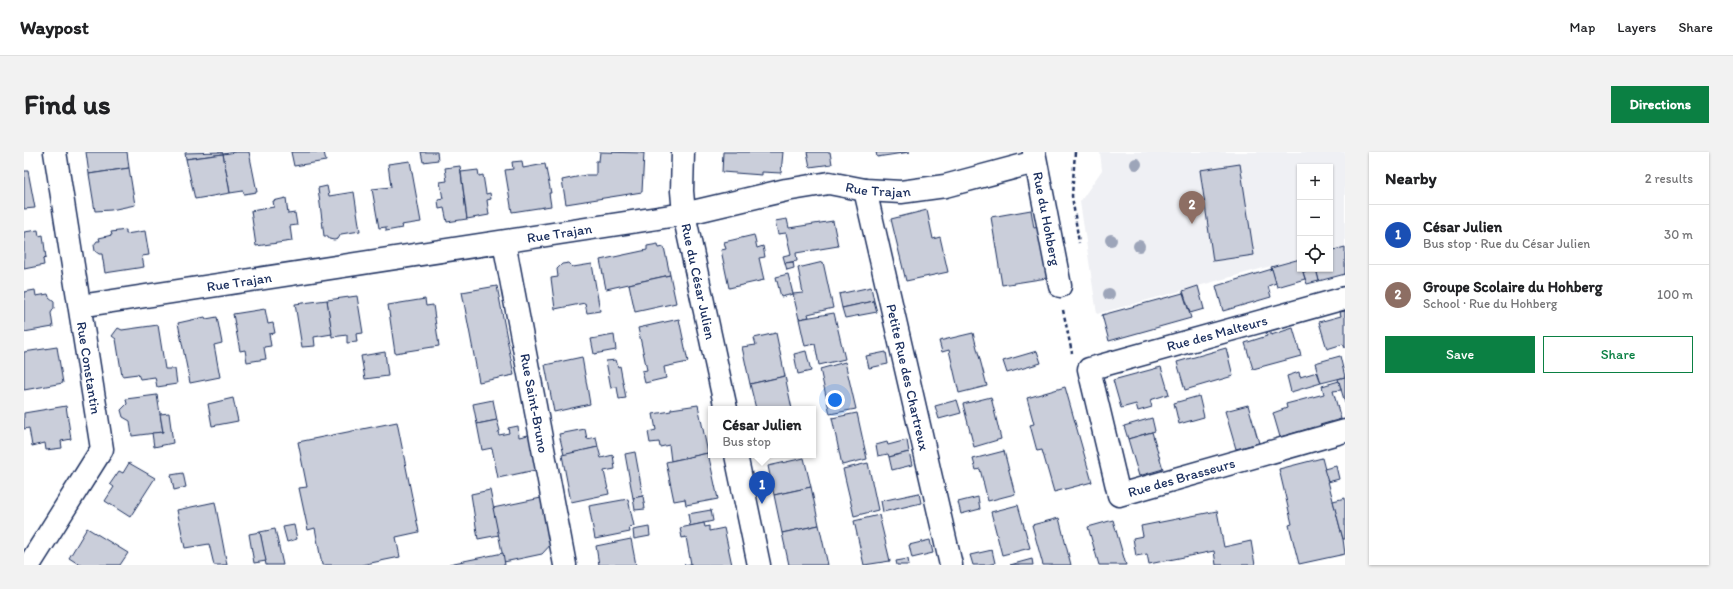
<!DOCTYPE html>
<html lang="en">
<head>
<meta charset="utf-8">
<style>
  body { margin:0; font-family:Itim,sans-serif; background:#f2f2f2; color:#202124 }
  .controls { position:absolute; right:12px; top:12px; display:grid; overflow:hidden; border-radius:0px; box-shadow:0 1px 3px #0004 }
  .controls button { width:36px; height:36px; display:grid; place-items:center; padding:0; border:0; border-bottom:1px solid #e0e0e0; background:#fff; color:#202124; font:20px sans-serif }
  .you { position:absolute; left:811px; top:248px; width:14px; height:14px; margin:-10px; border:3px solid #fff; border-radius:50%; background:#1a73e8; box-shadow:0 0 0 6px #1a73e833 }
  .badge { display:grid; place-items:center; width:26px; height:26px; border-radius:50%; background:#0b8043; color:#fff; font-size:13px; font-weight:700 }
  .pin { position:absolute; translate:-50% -33px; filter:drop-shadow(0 1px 2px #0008) }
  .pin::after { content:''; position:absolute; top:21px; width:14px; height:12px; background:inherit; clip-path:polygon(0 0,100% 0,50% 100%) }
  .popup { position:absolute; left:684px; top:254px; width:108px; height:52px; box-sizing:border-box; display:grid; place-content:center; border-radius:0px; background:#fff; filter:drop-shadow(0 1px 3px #0005); font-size:13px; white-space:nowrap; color:#757577 }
  .popup b { font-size:15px; color:#202124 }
  .popup::after { content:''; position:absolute; left:50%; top:100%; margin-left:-8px; border:8px solid transparent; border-top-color:#fff }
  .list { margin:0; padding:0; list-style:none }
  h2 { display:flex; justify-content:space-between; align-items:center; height:52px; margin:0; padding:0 16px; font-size:17px }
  h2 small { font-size:13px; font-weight:400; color:#757577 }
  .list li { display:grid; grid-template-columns:26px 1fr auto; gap:12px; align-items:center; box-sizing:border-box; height:60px; padding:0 16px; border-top:1px solid #e0e0e0 }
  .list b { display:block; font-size:15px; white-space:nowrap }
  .list p { margin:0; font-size:13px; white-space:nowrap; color:#757577 }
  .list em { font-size:13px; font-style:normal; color:#757577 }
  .actions { display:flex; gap:8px; padding:12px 16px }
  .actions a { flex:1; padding:9px 0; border:1px solid #0b8043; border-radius:0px; text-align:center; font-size:14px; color:#0b8043 }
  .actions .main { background:#0b8043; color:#fff }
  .icon { flex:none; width:22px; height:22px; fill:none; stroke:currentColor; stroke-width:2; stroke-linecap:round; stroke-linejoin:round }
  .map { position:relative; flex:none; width:1321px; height:413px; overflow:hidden; border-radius:0px }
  header { display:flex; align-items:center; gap:24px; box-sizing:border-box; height:56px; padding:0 20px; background:#fff; border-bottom:1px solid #e0e0e0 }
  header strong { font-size:19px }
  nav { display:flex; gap:22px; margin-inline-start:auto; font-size:14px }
  .intro { display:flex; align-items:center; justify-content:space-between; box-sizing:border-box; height:96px; padding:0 24px }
  h1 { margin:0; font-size:28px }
  .button { padding:10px 18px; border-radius:0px; background:#0b8043; color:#fff; font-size:14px; font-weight:700 }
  main { display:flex; gap:24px; padding:0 24px }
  aside { flex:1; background:#fff; border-radius:0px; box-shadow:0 1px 3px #0004 }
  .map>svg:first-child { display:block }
</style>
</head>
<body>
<header>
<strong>Waypost</strong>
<nav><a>Map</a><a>Layers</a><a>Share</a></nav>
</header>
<div class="intro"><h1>Find us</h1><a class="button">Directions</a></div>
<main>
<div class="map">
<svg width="1321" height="413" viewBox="0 0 1321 413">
  <rect width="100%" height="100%" fill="#fff"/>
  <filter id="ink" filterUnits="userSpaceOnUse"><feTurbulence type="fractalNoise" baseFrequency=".025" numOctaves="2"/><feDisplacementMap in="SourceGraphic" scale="8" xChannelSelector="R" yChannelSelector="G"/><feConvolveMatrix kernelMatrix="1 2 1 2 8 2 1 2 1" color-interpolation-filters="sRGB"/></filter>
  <g filter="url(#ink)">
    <polygon fill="#eff0f4" points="1076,0 1321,0 1321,94 1306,98 1306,15 1276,15 1276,106 1073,162 1056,50 1078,18"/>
    <g fill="#caceda" stroke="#1b2f5e">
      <polygon points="103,0 105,16 65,22 62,0"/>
      <polygon points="198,0 199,2 162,7 161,1"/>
      <polygon points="212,0 225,0 233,40 220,42 219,39 206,41 199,2"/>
      <polygon points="267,0 300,0 302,9 270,14"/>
      <polygon points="397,0 413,0 414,8 399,10"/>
      <polygon points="576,0 620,1 618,40 542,52 538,28 562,23 572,23 572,9 575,9"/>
      <polygon points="699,0 759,0 757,21 738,20 738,23 698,20"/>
      <polygon points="783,0 806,0 808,12 786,15"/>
      <polygon points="852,0 886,0 853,5"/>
      <polygon points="199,2 206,41 171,47 162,7"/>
      <polygon points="386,9 397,70 377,73 378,76 362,79 362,75 355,76 348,37 367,35 364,12"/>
      <polygon points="498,9 499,16 521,12 527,41 525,41 527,54 488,60 481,18 489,17 488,10"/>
      <polygon points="1216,12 1230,103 1189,109 1176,18"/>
      <polygon points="436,14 443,67 423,70 420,56 415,57 414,48 419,47 416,30 423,29 421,16"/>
      <polygon points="105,16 111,53 87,58 71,59 65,22"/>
      <polygon points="454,18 455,24 459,23 462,42 466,41 467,47 463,48 465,63 443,67 437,20"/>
      <polygon points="0,19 4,19 11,56 0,57"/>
      <polygon points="303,34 305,44 330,40 336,79 317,82 314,87 310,88 305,87 304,84 300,84 294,36"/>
      <polygon points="262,46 264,62 271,61 273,73 266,74 268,89 232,94 227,59 250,55 249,49"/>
      <polygon points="903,58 909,87 916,85 924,120 882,129 867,67"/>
      <polygon points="1007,58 1010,76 1015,75 1023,126 978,133 967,65"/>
      <polygon points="763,67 765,76 809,69 814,94 772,101 773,109 761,111 759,104 767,102 762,81 754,82 751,69"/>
      <polygon points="14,78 15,84 19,83 22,106 19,107 20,113 0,117 0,80"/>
      <polygon points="102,78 102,82 121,79 125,103 118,104 120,115 81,121 78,102 75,102 71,99 70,93 73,89 76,89 75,86 88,83 87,80"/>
      <polygon points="730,83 733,96 739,94 741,105 735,106 740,128 705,136 697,98 702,97 700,90"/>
      <polygon points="634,92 635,96 640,95 646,123 582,137 576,108 623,98 623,94"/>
      <polygon points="1321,95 1321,122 1295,129 1292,117 1306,117 1306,99"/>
      <polygon points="1276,107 1276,117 1292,117 1279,120 1281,127 1253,135 1247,115"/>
      <polygon points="769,110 770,116 763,118 761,111"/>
      <polygon points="799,110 809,156 784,162 785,165 775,167 769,142 779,141 774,116"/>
      <polygon points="545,111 549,115 568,112 576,159 563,161 561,151 531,157 527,126 534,125 533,117 538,112"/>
      <polygon points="1248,117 1252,131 1244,134 1247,145 1199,159 1192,134"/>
      <polygon points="1292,117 1295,129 1283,132 1279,120"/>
      <polygon points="764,122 769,142 757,145 752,125"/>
      <polygon points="646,123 652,151 611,160 605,132"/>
      <polygon points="473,134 490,223 455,230 438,140"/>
      <polygon points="1174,134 1180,157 1166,161 1159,139"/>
      <polygon points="847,135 850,149 818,156 815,142"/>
      <polygon points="11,138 12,144 24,142 25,145 30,149 30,156 27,161 29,175 0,180 0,140"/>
      <polygon points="1159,141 1167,166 1085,189 1078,163"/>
      <polygon points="333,144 339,181 332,182 333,190 323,191 323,183 308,185 303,148"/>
      <polygon points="401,147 402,154 409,153 415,194 371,201 364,153"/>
      <polygon points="303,148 308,182 290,185 291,194 278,195 271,152"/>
      <polygon points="850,149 853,160 821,166 818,156"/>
      <polygon points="241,157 244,172 249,171 251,181 245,182 247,194 240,195 242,207 223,210 221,198 216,199 209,162"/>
      <polygon points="1321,159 1321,196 1319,192 1303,197 1295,170 1317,164 1316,160"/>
      <polygon points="810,161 821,207 795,213 791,192 781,194 775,167"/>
      <polygon points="181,165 182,167 193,165 198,191 190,193 196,225 166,231 154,171"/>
      <polygon points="655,167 664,210 640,215 642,226 621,231 618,219 623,218 614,176"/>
      <polygon points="134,173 141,217 151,217 153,232 133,235 131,225 116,227 114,222 98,224 92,187 88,184 94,176 98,178"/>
      <polygon points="1269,176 1277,204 1229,217 1221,191 1243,184 1242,181 1247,179 1247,183"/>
      <polygon points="752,181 761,224 726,232 718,195 732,193 730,186"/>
      <polygon points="949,181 963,234 935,241 925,198 918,200 915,189"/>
      <polygon points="590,183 592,198 570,202 567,187"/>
      <polygon points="33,195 39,231 0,238 0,200"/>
      <polygon points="1202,196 1209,224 1161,238 1153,210"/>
      <polygon points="782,199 787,219 774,222 770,202"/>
      <polygon points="1013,199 1017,211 983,221 979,209"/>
      <polygon points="361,200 364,224 341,227 337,204"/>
      <polygon points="862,200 864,212 845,216 842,204"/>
      <polygon points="1316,204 1321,225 1297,231 1291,211"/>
      <polygon points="558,205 566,252 530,260 521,213"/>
      <polygon points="592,208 594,215 596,214 602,246 595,247 593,235 587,236 582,209"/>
      <polygon points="821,210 832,257 806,262 796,217"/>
      <polygon points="1137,215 1145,242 1126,248 1128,255 1114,259 1112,252 1097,256 1089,228"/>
      <polygon points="1275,220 1276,225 1293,220 1297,231 1267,240 1263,224"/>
      <polygon points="761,224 768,257 732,257 726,232"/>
      <polygon points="1321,225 1321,251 1314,227"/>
      <polygon points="1315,229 1317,238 1309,239 1317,267 1296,273 1296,276 1290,277 1290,275 1256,285 1249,261 1263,256 1262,252 1300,242 1298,234"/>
      <polygon points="1041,235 1068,330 1030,340 1018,298 1013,299 1006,273 1010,272 1003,246"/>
      <polygon points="133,243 139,280 108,284 106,269 99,265 97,258 103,252 102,247"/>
      <polygon points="1175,244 1180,265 1155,272 1150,251"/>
      <polygon points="967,245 977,287 950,295 939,252"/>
      <polygon points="209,246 214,269 188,274 184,252"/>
      <polygon points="469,248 473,268 453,272 449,252"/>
      <polygon points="933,248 937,261 915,267 911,254"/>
      <polygon points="674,253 684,301 647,309 645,293 636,295 635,290 626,291 624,280 632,278 629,262 647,259 647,257"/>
      <polygon points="1224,253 1235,291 1212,297 1201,259"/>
      <polygon points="42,254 47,287 37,289 38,296 22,298 21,291 8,294 5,276 0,277 0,261"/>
      <polygon points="145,261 149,291 130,295 128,281 139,280 136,262"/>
      <polygon points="833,261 843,307 818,313 808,266"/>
      <polygon points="1128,266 1131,279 1104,287 1100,274"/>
      <polygon points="473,268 476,279 474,280 475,283 485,281 484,276 494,274 495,285 509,282 516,317 474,326 468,296 458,298 453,272"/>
      <polygon points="373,270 395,380 372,385 376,405 337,413 298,413 291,376 284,378 275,336 283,335 274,290"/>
      <polygon points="561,277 563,287 572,285 574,295 540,303 535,282"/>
      <polygon points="1128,280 1139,317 1115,324 1104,287"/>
      <polygon points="883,288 885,300 865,305 864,302 854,304 852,293 863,290 864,293"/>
      <polygon points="574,295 577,306 589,303 591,317 580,319 585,342 547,350 538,303"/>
      <polygon points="980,299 991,342 964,349 956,317 952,318 949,307"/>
      <polygon points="611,300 619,344 609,346 601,302"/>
      <polygon points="885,300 888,313 868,318 865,305"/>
      <polygon points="684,301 694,347 662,353 661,347 650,349 642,310"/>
      <polygon points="780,306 787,335 750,343 744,314"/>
      <polygon points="1298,306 1319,387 1321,402 1275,412 1265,373 1268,372 1255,317"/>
      <polygon points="105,311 131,326 106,365 81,349 90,335 86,332 95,319 99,321"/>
      <polygon points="844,311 854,358 830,364 819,317"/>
      <polygon points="1312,314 1315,327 1304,330 1300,317"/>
      <polygon points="159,321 162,335 150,338 147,323"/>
      <polygon points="787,335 795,373 758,381 750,343"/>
      <polygon points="466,338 475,383 454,387 447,342"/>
      <polygon points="895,341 897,351 859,360 857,349"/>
      <polygon points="619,344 621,357 611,358 609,346"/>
      <polygon points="522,345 530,389 518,402 480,410 469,356"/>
      <polygon points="954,345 956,357 937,362 934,350"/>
      <polygon points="1321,346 1321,387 1319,387 1309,349"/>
      <polygon points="604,347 610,374 605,375 606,380 571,387 565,354"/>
      <polygon points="191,350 203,413 190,413 185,392 161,396 153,358"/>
      <polygon points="994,353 1006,396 978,403 967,360"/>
      <polygon points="687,358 689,369 666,374 664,362"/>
      <polygon points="1193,359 1200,395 1227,389 1231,413 1192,413 1190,399 1125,412 1123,402 1112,404 1109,386 1119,384 1117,374"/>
      <polygon points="855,363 866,409 840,413 830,369"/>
      <polygon points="1035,366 1047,413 1019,413 1008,373"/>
      <polygon points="1089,368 1102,413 1075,413 1064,375"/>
      <polygon points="680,371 681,375 685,374 685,379 700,376 708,413 660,413 667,412 662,385 658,386 656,376"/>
      <polygon points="270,373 273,387 263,390 259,375"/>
      <polygon points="795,373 804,413 765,413 758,381"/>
      <polygon points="625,375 626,384 610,387 609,378"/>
      <polygon points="63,376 104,401 96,413 56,413 45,406"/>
      <polygon points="251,377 259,413 242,413 236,380"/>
      <polygon points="236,380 242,409 230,411 225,382"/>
      <polygon points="607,387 612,413 575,413 572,394"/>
      <polygon points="906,388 909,401 888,406 885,393"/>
      <polygon points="968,398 971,411 964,413 949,413 946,403"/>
      <polygon points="479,401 481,413 426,413 425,412"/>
      <polygon points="884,407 885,413 873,413 872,409"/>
      <polygon points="1008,407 1009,413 986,413"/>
    </g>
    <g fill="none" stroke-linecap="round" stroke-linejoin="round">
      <defs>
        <g id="minor">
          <path id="s1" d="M 659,0 L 658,39 L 660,62 L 702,257"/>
          <path id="s2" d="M 1010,0 L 1036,134"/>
          <path id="s3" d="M 841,38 L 927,413"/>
          <path id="s4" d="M 480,90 L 541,413"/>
          <path id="s5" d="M 1321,146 L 1065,217 L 1095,343 L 1321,279"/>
          <path id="s6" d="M 56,154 L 660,62 L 762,38 L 805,31 L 841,38 L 877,40 L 921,34 L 1011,10"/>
          <polyline points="712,303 735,413"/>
          <polyline points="5,413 78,297 31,0"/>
        </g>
      </defs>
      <use href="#minor" stroke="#1b2f5e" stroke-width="25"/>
      <g stroke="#1b2f5e" stroke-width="2.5" stroke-dasharray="4 3" stroke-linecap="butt">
        <polyline points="1051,0 1048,44 1055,91"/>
        <polyline points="1039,158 1048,201"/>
      </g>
      <use href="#minor" stroke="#fff" stroke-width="22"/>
    </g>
    <g fill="#9da5b9">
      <circle cx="1112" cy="12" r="6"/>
      <circle cx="1087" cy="88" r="6"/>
      <circle cx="1115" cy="94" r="6"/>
      <circle cx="1085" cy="142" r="6"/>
    </g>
  </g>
  <g text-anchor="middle" stroke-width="3" stroke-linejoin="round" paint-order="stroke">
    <g font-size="14" fill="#1b2f5e" stroke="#fff">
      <text dy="5" stroke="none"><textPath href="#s6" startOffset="809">Rue Trajan</textPath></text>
      <text dy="5" stroke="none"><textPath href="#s2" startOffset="68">Rue du Hohberg</textPath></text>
      <text dy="5" stroke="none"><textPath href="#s6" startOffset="485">Rue Trajan</textPath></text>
      <text dy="5" stroke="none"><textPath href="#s1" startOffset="131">Rue du César Julien</textPath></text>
      <text dy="5" stroke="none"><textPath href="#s6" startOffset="161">Rue Trajan</textPath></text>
      <text transform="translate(1193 181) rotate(-15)" y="5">Rue des Malteurs</text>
      <text transform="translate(65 216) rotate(81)" y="5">Rue Constantin</text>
      <text dy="5" stroke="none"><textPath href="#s3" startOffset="192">Petite Rue des Chartreux</textPath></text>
      <text dy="5" stroke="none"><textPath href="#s4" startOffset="164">Rue Saint-Bruno</textPath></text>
      <text dy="5" stroke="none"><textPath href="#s5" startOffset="460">Rue des Brasseurs</textPath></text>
    </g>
  </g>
</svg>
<div class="controls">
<button>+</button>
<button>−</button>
<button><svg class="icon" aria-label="locate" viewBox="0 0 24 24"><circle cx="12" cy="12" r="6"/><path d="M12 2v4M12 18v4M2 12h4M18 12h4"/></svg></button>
</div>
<div class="you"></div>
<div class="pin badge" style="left:738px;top:352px;background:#1a4fb4">1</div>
<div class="popup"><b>César Julien</b>Bus stop</div>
<div class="pin badge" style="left:1168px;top:72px;background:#8d6e63">2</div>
</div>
<aside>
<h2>Nearby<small>2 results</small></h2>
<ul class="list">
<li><span class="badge" style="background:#1a4fb4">1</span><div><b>César Julien</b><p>Bus stop · Rue du César Julien</p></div><em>30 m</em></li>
<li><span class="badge" style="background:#8d6e63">2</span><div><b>Groupe Scolaire du Hohberg</b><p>School · Rue du Hohberg</p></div><em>100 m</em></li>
</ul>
<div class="actions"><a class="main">Save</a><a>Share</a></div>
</aside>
</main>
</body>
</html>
